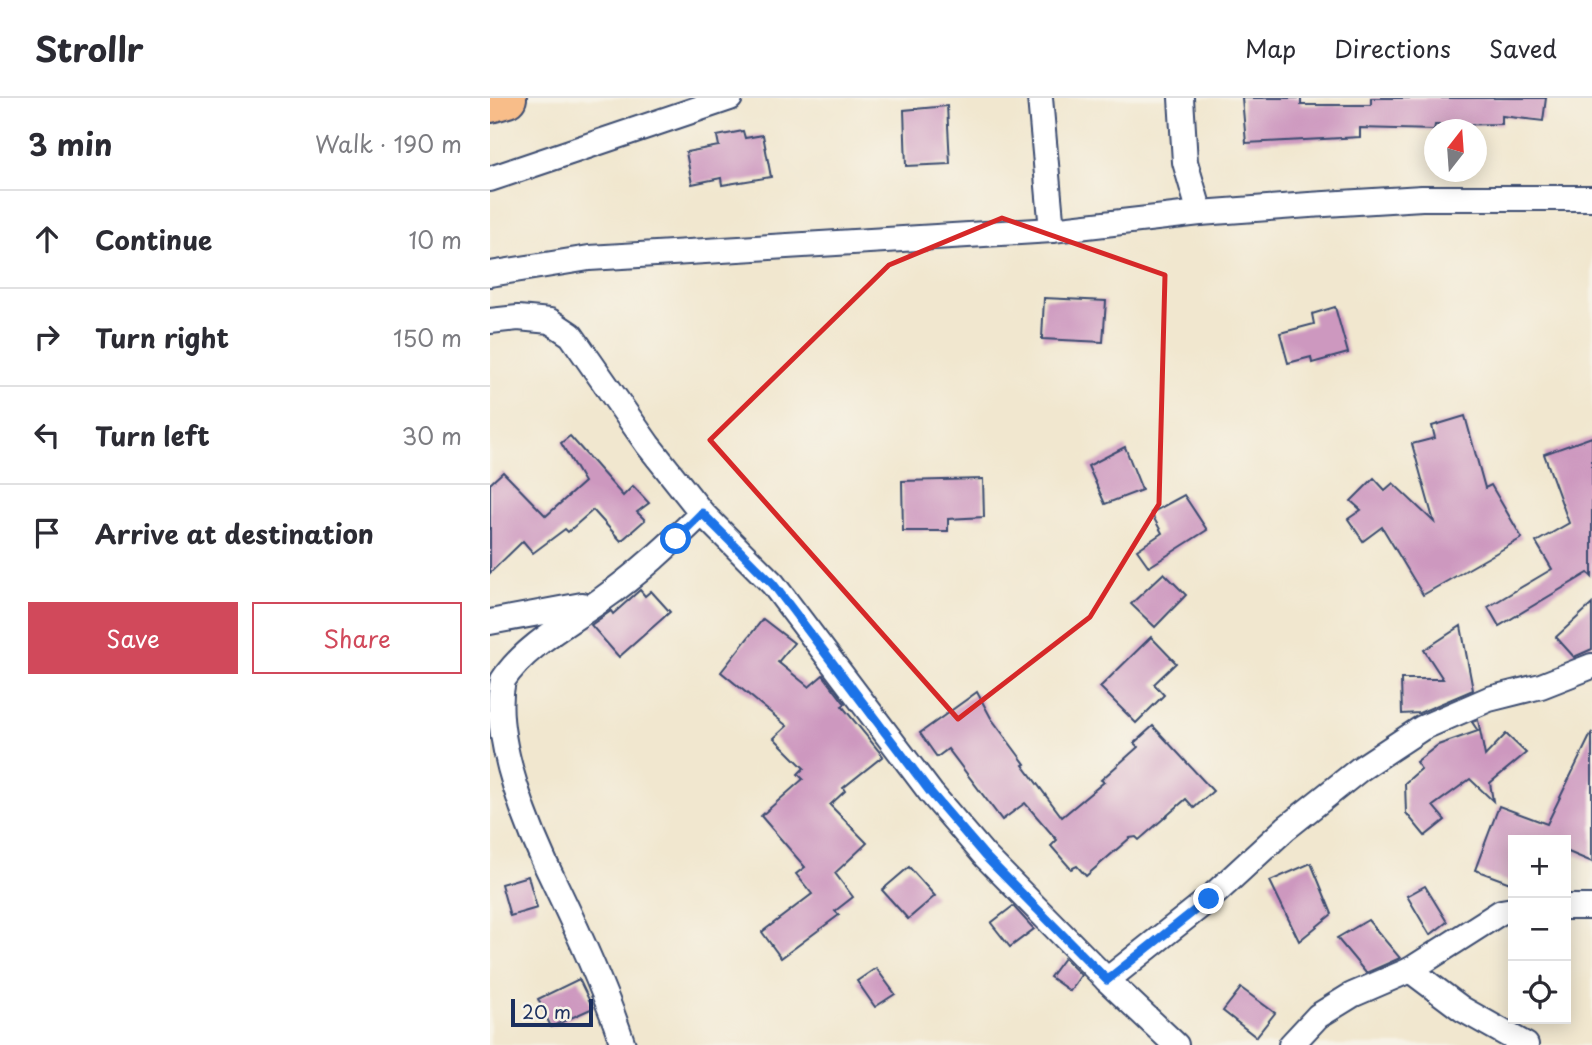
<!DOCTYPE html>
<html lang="en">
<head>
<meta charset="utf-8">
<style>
  body { margin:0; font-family:"Playpen Sans",sans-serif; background:#f2f2f3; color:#2b2b33 }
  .controls { position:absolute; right:21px; bottom:21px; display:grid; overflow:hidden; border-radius:0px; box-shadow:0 4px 18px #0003 }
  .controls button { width:63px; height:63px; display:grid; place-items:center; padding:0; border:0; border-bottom:2px solid #e1e1e2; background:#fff; color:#2b2b33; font:35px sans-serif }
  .compass { position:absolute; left:934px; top:21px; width:63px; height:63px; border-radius:50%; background:#fff; box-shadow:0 4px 18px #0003; rotate:17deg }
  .scale { position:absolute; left:21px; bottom:18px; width:82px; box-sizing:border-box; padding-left:7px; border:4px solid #1b2f5e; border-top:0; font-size:19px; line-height:24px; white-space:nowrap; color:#1b2f5e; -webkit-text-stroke:5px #f7f3e8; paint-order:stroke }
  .stop { position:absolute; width:21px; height:21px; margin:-16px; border:5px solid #1a73e8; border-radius:50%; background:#fff }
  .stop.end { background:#1a73e8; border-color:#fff; box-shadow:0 2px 7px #0008 }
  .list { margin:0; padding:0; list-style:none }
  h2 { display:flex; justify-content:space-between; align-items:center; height:91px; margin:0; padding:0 28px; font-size:30px }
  h2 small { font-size:23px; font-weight:400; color:#7c7c81 }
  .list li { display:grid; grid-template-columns:46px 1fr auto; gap:21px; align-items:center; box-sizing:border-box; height:98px; padding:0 28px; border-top:2px solid #e1e1e2 }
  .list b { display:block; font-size:26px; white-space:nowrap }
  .list em { font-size:23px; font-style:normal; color:#7c7c81 }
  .actions { display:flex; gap:14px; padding:21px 28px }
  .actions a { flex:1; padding:16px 0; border:2px solid #d1495b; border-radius:0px; text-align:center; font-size:24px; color:#d1495b }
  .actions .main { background:#d1495b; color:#fff }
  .icon { flex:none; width:38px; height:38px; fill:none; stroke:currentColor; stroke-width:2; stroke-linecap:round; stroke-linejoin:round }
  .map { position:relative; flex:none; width:1102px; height:947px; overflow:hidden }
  header { display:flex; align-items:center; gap:42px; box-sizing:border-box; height:98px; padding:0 35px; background:#fff; border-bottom:2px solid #e1e1e2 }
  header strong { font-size:33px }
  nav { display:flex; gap:38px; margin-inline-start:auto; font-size:24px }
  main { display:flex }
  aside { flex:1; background:#fff }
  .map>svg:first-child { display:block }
</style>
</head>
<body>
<header>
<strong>Strollr</strong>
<nav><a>Map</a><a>Directions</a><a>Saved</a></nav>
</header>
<main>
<aside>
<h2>3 min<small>Walk · 190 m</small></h2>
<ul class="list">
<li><svg class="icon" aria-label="ahead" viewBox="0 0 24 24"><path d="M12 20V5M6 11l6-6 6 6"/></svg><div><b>Continue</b></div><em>10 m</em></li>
<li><svg class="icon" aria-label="right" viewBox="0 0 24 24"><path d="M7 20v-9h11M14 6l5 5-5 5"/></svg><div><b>Turn right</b></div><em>150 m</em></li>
<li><svg class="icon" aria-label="left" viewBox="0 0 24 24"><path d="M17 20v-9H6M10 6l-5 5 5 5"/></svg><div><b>Turn left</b></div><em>30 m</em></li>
<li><svg class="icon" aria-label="arrive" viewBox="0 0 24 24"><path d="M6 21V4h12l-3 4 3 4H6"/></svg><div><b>Arrive at destination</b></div></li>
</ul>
<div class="actions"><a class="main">Save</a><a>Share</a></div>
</aside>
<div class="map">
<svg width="1102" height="947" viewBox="0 0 1102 947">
  <rect width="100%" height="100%" fill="#f7f3e8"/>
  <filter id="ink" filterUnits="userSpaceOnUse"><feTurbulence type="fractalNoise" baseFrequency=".0143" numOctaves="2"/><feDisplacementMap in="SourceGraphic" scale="14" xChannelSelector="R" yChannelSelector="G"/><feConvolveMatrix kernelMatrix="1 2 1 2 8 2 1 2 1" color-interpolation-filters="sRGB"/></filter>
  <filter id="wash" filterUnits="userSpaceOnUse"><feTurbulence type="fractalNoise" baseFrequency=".00686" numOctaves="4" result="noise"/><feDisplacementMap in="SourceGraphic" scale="28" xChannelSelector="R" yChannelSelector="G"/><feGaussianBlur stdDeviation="1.57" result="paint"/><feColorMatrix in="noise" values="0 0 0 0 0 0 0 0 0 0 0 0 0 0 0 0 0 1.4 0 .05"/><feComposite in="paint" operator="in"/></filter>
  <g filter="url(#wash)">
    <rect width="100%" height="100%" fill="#f1e7cf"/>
    <g id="blocks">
      <g fill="#cd98bf">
        <polygon points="752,0 811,0 811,7 881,7 881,0 1056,0 1053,23 1012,18 1012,26 945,27 944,32 870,30 870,39 756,45"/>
        <polygon points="457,8 460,66 416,68 414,12"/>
        <polygon points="253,33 255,40 273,37 281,79 232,87 231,80 202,86 196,54 229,48 227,38"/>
        <polygon points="554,200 616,203 613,244 552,241"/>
        <polygon points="845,209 858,255 822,265 821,259 798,265 790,235 824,226 822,216"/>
        <polygon points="975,318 995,390 1001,387 1032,440 933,497 892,429 873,443 858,421 871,412 861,403 884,380 895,392 903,385 944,424 922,346 945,340 942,328"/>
        <polygon points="80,338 133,398 143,388 159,405 147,414 155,422 131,443 103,412 78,434 75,431 43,455 33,443 0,475 0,386 13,374 56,418 94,384 71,345"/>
        <polygon points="1102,339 1102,479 1098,475 1009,528 998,509 1062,471 1046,444 1079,425 1054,356"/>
        <polygon points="635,349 652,392 615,406 598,368"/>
        <polygon points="493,381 494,419 458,421 458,433 413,433 412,383"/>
        <polygon points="694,397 717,432 659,469 647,452 672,435 661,415"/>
        <polygon points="674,475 696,497 665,529 641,506"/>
        <polygon points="150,492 155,498 161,493 180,514 129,559 101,527 121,513 123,516"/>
        <polygon points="1102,506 1102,551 1084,559 1066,539"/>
        <polygon points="273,521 304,545 288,564 319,589 333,577 355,606 352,608 393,658 353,690 355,693 340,707 377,745 345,775 363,799 345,813 349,817 291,860 272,834 322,796 306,776 315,769 271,718 313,681 308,676 314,670 284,640 297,628 231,574"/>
        <polygon points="971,528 983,592 929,615 912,616 911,581 953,581 934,552"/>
        <polygon points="661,539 686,565 664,586 674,597 646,625 610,589"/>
        <polygon points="487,594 501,620 535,666 533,667 572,719 614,684 611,682 648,649 644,645 663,628 723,693 704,710 696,701 649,742 646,739 640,740 596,778 587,768 581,771 561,748 567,742 535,705 512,722 458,651 447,659 430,635"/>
        <polygon points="988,622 995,658 1016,636 1036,655 1000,685 1003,703 980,681 943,708 955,722 935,738 916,715 915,685 931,671 926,664 948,647 988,633 982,624"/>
        <polygon points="1102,634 1102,764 1076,753 1076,742 1023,742 1023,786 985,772 1009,708 1057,726"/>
        <polygon points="821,765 842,816 809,843 780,783"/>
        <polygon points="419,769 445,798 418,821 392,792"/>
        <polygon points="38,778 47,810 20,818 11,786"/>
        <polygon points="935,788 957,824 940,837 917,798"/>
        <polygon points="523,808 544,831 520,849 501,825"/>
        <polygon points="878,822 910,860 876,875 847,840"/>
        <polygon points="574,860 591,877 580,893 560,879"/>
        <polygon points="386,870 405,896 385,909 367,883"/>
        <polygon points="89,881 103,910 61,929 48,901"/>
        <polygon points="751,890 785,915 766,939 733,913"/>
      </g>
    </g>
  </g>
  <g filter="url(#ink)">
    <use href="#blocks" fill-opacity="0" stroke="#3b4b6f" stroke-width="2"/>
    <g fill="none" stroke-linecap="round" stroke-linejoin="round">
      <defs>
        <g id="street">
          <polyline points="550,0 562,132"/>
          <polyline points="691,0 695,64 710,115"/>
          <polyline points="0,81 240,0"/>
          <polyline points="0,176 99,160 562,132 710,115 819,107 932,100 1102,100"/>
          <polyline points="0,223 28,220 60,223 81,237 158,347 212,415 283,486 441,695 495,758 617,882 686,947"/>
          <polyline points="0,524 92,507"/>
          <polyline points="1076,809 1102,809"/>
          <polyline points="920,872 972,911 1036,947"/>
          <polyline points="617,882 719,801 796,730 870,671 932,630 999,601 1051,588 1102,568"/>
          <path d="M 133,947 C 116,894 91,840 67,790 C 41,738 0,640 13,582 C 35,548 79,525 111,502 C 148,476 180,446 212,415"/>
          <polyline points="801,947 828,918 862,897 920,872 1011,814 1023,812"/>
        </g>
        <polyline id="highway" points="0,5 17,0"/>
      </defs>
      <use href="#street" stroke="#3b4b6f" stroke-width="28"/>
      <use href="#highway" stroke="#3b4b6f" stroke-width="42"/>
      <use href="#street" stroke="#fff" stroke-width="24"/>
      <use href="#highway" stroke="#f8bd89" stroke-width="38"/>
    </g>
  </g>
  <g fill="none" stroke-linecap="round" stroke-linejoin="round" filter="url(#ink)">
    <polyline stroke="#1a73e8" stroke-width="9" points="186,441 212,415 283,486 441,695 495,758 617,882 719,801"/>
  </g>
  <path fill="none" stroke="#d62828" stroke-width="5" stroke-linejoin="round" d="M 512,120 L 675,177 L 669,406 L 600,519 L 468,621 L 220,342 L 399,167 Z"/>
</svg>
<div class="controls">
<button>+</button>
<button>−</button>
<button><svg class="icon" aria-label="locate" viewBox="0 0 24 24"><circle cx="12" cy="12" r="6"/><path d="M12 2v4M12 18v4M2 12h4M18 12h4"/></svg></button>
</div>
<svg class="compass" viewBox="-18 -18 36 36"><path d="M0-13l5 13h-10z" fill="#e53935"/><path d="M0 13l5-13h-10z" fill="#7c7c81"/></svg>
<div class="scale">20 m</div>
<div class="stop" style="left:186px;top:441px"></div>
<div class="stop end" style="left:719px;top:801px"></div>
</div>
</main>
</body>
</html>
